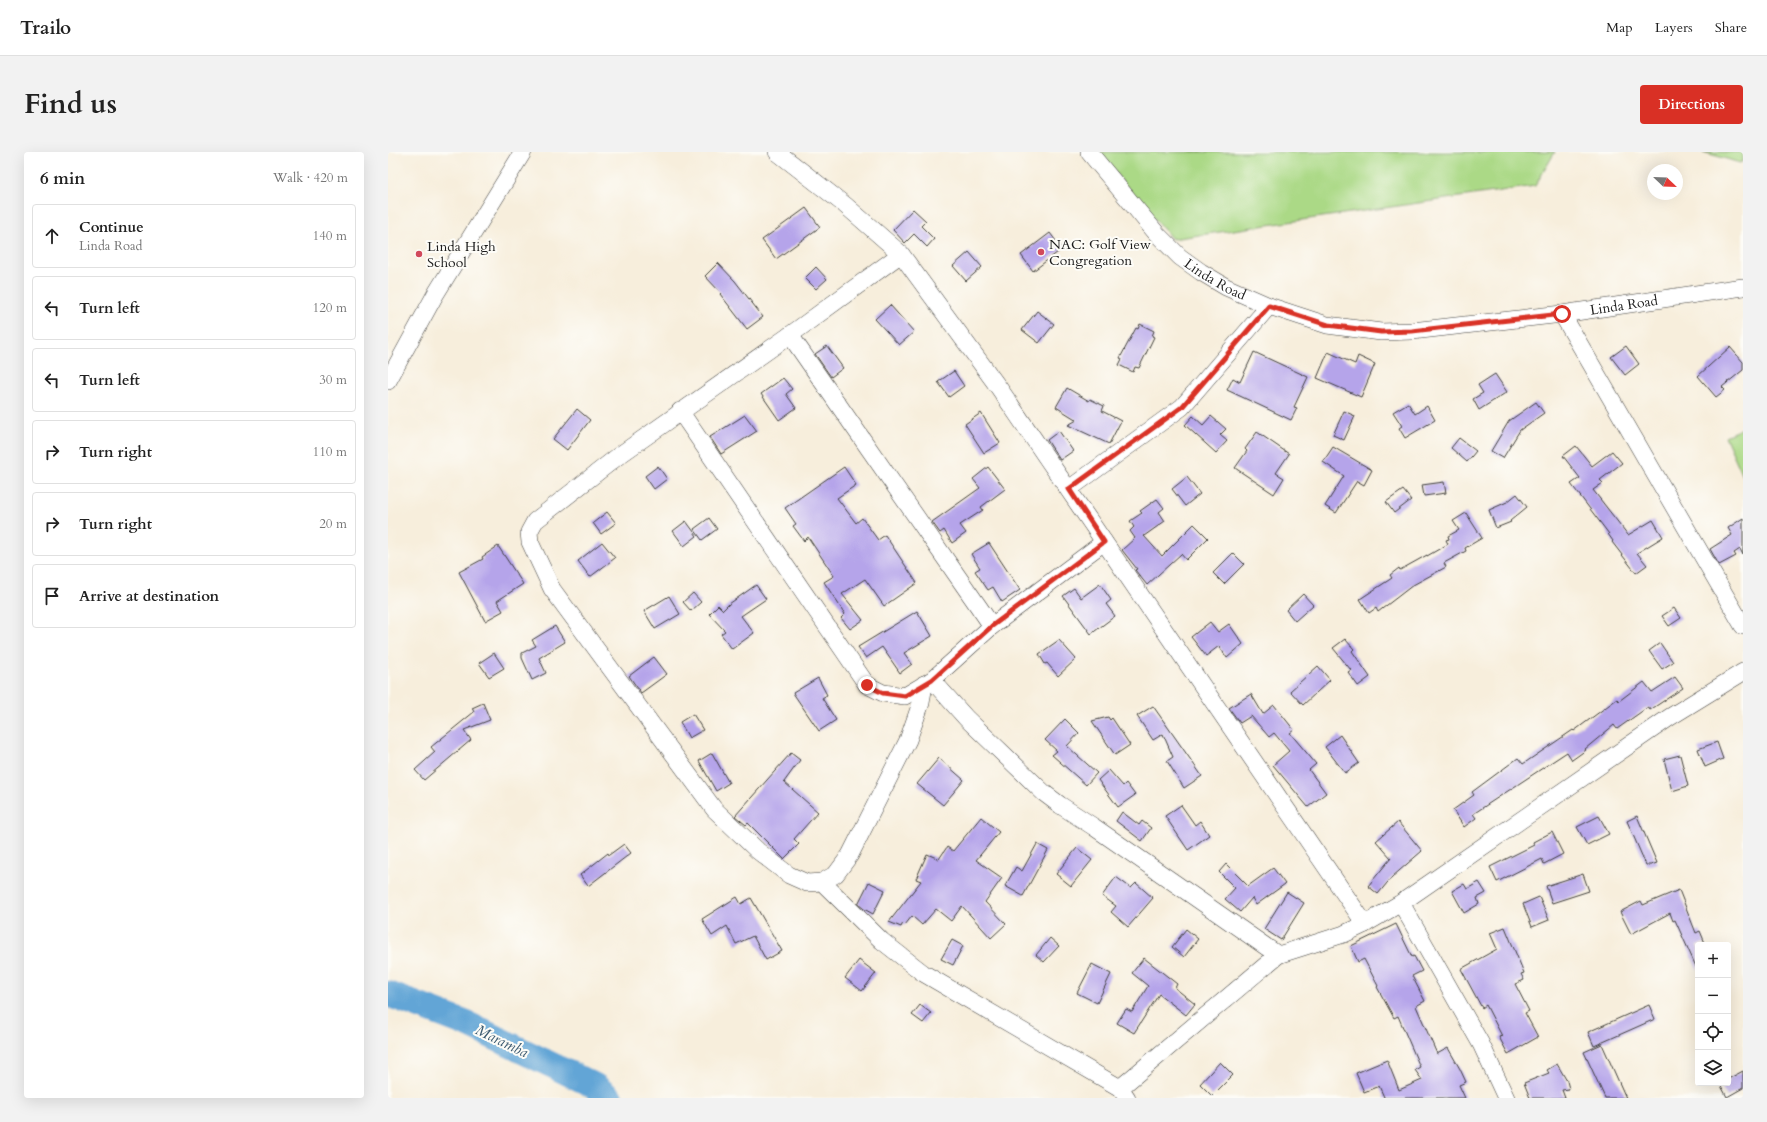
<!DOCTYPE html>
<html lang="en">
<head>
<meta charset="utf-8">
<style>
  body { margin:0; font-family:Cardo,serif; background:#f2f2f2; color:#222 }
  .controls { position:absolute; right:12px; bottom:12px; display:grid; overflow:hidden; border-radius:4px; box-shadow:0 4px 16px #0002 }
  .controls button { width:36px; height:36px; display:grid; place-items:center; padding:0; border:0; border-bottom:1px solid #e0e0e0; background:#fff; color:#222; font:20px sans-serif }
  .compass { position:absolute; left:1259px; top:12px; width:36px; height:36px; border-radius:50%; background:#fff; box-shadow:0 4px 16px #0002; rotate:113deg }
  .stop { position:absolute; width:12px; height:12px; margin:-9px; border:3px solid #d93025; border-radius:50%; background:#fff }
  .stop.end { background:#d93025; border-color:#fff; box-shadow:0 1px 4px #0008 }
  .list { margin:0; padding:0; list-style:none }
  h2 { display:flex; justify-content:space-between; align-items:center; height:52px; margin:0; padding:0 16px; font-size:17px }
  h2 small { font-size:13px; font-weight:400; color:#767676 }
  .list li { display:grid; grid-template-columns:26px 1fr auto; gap:12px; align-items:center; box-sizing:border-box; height:64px; margin:0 8px 8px; padding:0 8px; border:1px solid #e0e0e0; border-radius:4px }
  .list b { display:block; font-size:15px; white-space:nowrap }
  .list p { margin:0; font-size:13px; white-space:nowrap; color:#767676 }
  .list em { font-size:13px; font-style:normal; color:#767676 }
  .icon { flex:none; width:22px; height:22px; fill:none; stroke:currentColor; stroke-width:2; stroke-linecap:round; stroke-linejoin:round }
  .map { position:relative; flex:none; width:1355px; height:946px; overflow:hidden; border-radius:4px }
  header { display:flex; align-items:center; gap:24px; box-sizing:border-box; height:56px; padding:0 20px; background:#fff; border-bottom:1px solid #e0e0e0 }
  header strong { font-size:19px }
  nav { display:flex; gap:22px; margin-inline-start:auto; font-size:14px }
  .intro { display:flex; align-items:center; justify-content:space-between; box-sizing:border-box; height:96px; padding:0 24px }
  h1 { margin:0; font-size:28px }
  .button { padding:10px 18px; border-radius:4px; background:#d93025; color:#fff; font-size:14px; font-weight:700 }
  main { display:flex; gap:24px; padding:0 24px }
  aside { flex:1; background:#fff; border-radius:4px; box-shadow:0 4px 16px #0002 }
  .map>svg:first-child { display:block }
</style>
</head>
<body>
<header>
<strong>Trailo</strong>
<nav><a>Map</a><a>Layers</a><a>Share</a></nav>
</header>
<div class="intro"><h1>Find us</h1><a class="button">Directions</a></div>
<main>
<aside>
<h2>6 min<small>Walk · 420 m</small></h2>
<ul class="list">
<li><svg class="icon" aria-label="ahead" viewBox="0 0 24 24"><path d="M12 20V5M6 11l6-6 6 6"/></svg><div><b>Continue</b><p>Linda Road</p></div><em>140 m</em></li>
<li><svg class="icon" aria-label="left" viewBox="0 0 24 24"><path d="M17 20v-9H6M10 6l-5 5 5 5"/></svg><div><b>Turn left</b></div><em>120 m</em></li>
<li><svg class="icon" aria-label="left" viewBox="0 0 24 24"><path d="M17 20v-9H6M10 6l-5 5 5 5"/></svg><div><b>Turn left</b></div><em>30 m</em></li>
<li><svg class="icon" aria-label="right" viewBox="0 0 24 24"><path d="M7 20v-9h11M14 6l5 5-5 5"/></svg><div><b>Turn right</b></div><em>110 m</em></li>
<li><svg class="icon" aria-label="right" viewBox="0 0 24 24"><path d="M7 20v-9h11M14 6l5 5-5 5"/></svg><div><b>Turn right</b></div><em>20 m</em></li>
<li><svg class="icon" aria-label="arrive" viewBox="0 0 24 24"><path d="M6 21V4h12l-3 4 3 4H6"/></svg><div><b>Arrive at destination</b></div></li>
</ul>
</aside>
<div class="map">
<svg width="1355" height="946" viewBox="0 0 1355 946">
  <rect width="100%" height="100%" fill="#fdfcf7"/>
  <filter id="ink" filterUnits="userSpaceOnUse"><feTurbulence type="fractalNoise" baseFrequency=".025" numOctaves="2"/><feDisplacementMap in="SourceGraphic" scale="8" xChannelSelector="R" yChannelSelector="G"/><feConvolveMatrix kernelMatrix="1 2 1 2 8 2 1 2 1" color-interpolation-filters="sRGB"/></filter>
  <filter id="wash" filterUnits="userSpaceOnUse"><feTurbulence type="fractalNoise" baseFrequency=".012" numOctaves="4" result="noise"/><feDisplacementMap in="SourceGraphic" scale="16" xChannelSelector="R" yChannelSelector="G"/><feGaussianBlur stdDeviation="0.9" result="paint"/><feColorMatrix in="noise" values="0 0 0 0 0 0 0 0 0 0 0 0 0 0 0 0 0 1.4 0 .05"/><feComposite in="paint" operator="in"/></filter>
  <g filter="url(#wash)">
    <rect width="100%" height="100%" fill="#f7eedc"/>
    <g fill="#abd986" stroke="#647a51">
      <polygon points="709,0 1167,0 1147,34 784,87"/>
      <polygon points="1315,0 1355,0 1355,9 1352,11"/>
      <polygon points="1355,276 1355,324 1337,284"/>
    </g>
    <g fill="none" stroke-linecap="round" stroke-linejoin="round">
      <polyline stroke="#62a5d6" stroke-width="26" points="0,842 79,872 207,934 222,946"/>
    </g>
    <g id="blocks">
      <g fill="#b5a4ea">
        <polygon points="418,56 432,75 388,107 374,88"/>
        <polygon points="525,57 538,69 533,74 546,87 539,95 526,82 517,91 505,78"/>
        <polygon points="662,81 674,97 645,119 633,103"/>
        <polygon points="581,100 594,115 578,129 565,114"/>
        <polygon points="330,111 347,129 375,165 359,177 332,142 333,141 317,124"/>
        <polygon points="428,115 439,127 428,137 417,126"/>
        <polygon points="502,153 526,180 511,193 487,167"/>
        <polygon points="649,159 666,172 651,191 634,178"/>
        <polygon points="752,172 766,179 764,184 766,185 751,216 747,215 745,220 731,213 734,207 732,206 748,176 750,177"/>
        <polygon points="439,194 455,216 443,225 427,202"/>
        <polygon points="1238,194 1251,212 1237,223 1223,205"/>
        <polygon points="1342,195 1355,210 1355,218 1334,235 1337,238 1328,245 1310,224"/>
        <polygon points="866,200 920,225 906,255 909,256 903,268 839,238 845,226 852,230"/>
        <polygon points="940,200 967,212 970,204 987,212 973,245 929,226"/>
        <polygon points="566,219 576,234 561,245 550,230"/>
        <polygon points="1107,222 1119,240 1091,258 1085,247 1095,241 1090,233"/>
        <polygon points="395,226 404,237 398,242 408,256 391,268 373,242"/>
        <polygon points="679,236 701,249 702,247 716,254 714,259 733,269 721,292 680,273 689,268 668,255"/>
        <polygon points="1148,250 1156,261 1132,278 1115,306 1103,299 1121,269"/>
        <polygon points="1020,251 1027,262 1039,254 1047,268 1017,286 1011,276 1014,274 1005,260"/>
        <polygon points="189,257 202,268 179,298 165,287"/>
        <polygon points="956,259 967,264 956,288 945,283"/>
        <polygon points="593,261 612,291 596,301 577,272"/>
        <polygon points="357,263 369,279 333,302 322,285"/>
        <polygon points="805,264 815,273 823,264 838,277 832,283 839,289 828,301 797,273"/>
        <polygon points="671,279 685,299 672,308 659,288"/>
        <polygon points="869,280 901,302 888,321 896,326 886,342 847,316 859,299 857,297"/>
        <polygon points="1071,286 1088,299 1079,310 1063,296"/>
        <polygon points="1188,294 1204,314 1224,299 1234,311 1212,328 1215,331 1205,338 1240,383 1265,368 1275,385 1249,401 1259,413 1248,421 1224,390 1225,389 1220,382 1221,382 1183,332 1192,326 1175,304"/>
        <polygon points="945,295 984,318 976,333 969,329 948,361 937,354 956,324 935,310"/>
        <polygon points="270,314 279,327 266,337 257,324"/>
        <polygon points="456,315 468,333 449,346 468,371 474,366 490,388 497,383 529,431 496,454 477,427 454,442 475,468 462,477 453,466 457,462 436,430 446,424 420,385 416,389 405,374 408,372 397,356"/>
        <polygon points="600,315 617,337 593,355 595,358 572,373 578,381 564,391 556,378 552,381 544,370 592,336 585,327"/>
        <polygon points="799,325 812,342 797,354 784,337"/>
        <polygon points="1056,330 1058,341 1036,344 1034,333"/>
        <polygon points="1015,338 1023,348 1006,361 998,350"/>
        <polygon points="1129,342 1139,355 1122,369 1123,370 1108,376 1101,358 1119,350"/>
        <polygon points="769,347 776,356 771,360 777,369 756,384 774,404 806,372 820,386 798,408 793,402 759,433 747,418 749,417 734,398 747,386 742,379 746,375 742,369 754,361 752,359"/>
        <polygon points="219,360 228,371 213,382 205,371"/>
        <polygon points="1078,361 1094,386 1077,396 1078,399 1056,411 1058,415 1025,433 990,460 988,456 981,461 972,447 1004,426 1002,423 1011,416 1012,418 1039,403 1039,404 1060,392 1058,388 1061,387 1060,384 1071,378 1065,369"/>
        <polygon points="321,366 329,377 314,388 306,377"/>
        <polygon points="1355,366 1355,403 1352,397 1346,401 1348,404 1331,413 1322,397 1344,383 1340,376"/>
        <polygon points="298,369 309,384 296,394 285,379"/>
        <polygon points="214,390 227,406 202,425 190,409"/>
        <polygon points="601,391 632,438 614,450 605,435 600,438 587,419 592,416 583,402"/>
        <polygon points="110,394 135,432 109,449 115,459 97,469 71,420 95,407 94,405"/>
        <polygon points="845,401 856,412 836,432 825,421"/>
        <polygon points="712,432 723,448 718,452 727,464 703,482 675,444 686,436 693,446"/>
        <polygon points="368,433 378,447 353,464 366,481 344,497 333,482 337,479 321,462 330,453 335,458 341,452"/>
        <polygon points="305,441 313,450 303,459 295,450"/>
        <polygon points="915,442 925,453 907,469 898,458"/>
        <polygon points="281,444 292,462 267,477 256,459"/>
        <polygon points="1286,456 1293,466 1281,474 1274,464"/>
        <polygon points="529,459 544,484 516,501 524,512 512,521 494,495 478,506 470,495"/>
        <polygon points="822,470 830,480 841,472 855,492 839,506 831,494 818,504 803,485"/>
        <polygon points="167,474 177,490 151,506 158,521 144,528 134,506 134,501 148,494 144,488"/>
        <polygon points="957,487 966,497 964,499 982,525 970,534 960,520 963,518 945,496"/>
        <polygon points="671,488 688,507 670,524 659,511 657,512 651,502"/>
        <polygon points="1272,491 1285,510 1274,517 1261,499"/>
        <polygon points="106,501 116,516 101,525 91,511"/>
        <polygon points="266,505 279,522 253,541 241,524"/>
        <polygon points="930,514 942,528 915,553 902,539"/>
        <polygon points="1287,525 1295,536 1262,558 1260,555 1229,577 1226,573 1197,597 1198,598 1184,608 1179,600 1085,662 1088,666 1076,675 1065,658 1086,643 1084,640 1130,606 1135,612 1185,578 1186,579 1229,547 1231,549 1256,530 1264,540"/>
        <polygon points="430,526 439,543 434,546 448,568 431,579 405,541"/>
        <polygon points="863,542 875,562 886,553 906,578 902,581 928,612 921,618 938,641 920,655 885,613 901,599 886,581 881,585 863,564 852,571 841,556"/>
        <polygon points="95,551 102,568 76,578 83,588 36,628 27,618 47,600 43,595 86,560 84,556"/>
        <polygon points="765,554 814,624 796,636 779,609 785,605 775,582 765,588 749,564"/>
        <polygon points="305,562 315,578 301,586 292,570"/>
        <polygon points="720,565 722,568 724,566 742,593 727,603 704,569"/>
        <polygon points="677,567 691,581 679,594 709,621 698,633 664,603 669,599 657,588"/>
        <polygon points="952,583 971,611 957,621 937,595"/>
        <polygon points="1329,590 1335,607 1317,615 1310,597"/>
        <polygon points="324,601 341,631 328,639 311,609"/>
        <polygon points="403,601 412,608 396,630 430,660 406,687 411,692 396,707 360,671 358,673 347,664"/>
        <polygon points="1292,603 1300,634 1284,639 1276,607"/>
        <polygon points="551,606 576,628 555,653 529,632"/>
        <polygon points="721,618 735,634 738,631 747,643 730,655 710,628"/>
        <polygon points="793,653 807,673 812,669 821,683 800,698 777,664"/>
        <polygon points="734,660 751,673 754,669 763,676 754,689 728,669"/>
        <polygon points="1211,664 1221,682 1199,693 1189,675"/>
        <polygon points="1249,664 1269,711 1263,713 1258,713 1239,669"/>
        <polygon points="593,665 611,680 588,708 614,726 597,750 618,772 603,786 574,754 563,769 548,757 534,773 524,764 517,773 515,771 513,775 501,770 533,729 528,727 539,702 551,707 559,695 565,699"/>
        <polygon points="1010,670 1034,699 1004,725 990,742 980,734 1003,706 988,689"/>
        <polygon points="1164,680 1175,702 1156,712 1154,707 1109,730 1102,715 1146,693 1145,690"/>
        <polygon points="236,692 243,701 200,734 192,723 220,701 221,703"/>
        <polygon points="649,692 660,698 635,744 617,734 628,715 634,719"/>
        <polygon points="689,696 704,708 683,734 668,722"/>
        <polygon points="838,712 860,734 885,716 897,732 868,753 864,746 852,760 837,747 847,736 831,720"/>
        <polygon points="1195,722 1201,739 1164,751 1158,734"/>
        <polygon points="728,725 743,736 748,731 765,746 740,775 723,760 728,754 714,744"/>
        <polygon points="481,730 497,738 485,762 476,757 470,752"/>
        <polygon points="1091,730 1098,741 1089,746 1091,752 1076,761 1064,739 1076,732 1079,737"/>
        <polygon points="1291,738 1308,781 1312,779 1317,791 1310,793 1310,819 1287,768 1285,769 1282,761 1243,782 1232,760 1253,749 1255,753"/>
        <polygon points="899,740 916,751 893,788 876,777"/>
        <polygon points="349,745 353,752 363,746 394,799 378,808 365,784 348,792 339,774 324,784 314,767"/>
        <polygon points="1151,745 1161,768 1144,775 1135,752"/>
        <polygon points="1008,772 1024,805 1026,804 1034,819 1024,824 1037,849 1028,854 1049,902 1060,896 1072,917 1078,930 1071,933 1077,946 995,946 996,945 991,934 976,940 968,921 999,908 1011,938 1034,928 1027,918 1032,915 1010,864 1006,866 989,835 990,834 976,807 970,810 963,794"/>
        <polygon points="1117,775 1136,821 1133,822 1136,828 1127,832 1141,859 1137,861 1150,885 1120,902 1111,885 1114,884 1098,853 1094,856 1073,817 1109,797 1102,781"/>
        <polygon points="798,777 810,787 796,805 784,795"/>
        <polygon points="662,786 671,794 656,810 648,803"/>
        <polygon points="564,788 575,794 565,813 553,807"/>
        <polygon points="756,806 789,832 787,836 807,852 798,863 771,842 746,881 729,871 738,857 744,860 760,834 744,821"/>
        <polygon points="471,808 488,821 474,839 457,826"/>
        <polygon points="704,812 723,822 709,851 689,841"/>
        <polygon points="532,853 543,861 535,871 524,863"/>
        <polygon points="1261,853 1267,867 1206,894 1200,880"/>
        <polygon points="1214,892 1238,946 1217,946 1196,900"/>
        <polygon points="832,910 845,923 824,944 812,932"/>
        <polygon points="1169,912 1179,929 1181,937 1174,938 1177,946 1142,946 1136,931 1161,921 1159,918"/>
        <polygon points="1355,919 1355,936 1339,945 1332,932 1340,931 1340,927"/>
      </g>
    </g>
  </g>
  <g filter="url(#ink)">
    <use href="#blocks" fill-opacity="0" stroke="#3d3c39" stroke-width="1"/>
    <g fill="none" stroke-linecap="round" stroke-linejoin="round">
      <defs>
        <g id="minor">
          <polyline points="389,0 457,53 513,102"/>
          <path id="s1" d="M 701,0 L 769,82 L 792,105 L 813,120 L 838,135 L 881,154 L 939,173 L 993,180 L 1024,179 L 1174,162 L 1355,135"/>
          <polyline points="1174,162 1355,474"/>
          <polyline points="402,183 604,474"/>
          <polyline points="0,229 47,143 135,0"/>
          <polyline points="292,259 479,533 495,541 517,544 544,528 604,474 716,390"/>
          <polyline points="681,337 794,255 881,154"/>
          <polyline points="544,528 578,566 656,641 672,653 706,675 890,803"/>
          <polyline points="434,730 448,722 462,703 520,588 533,551 536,532"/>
          <polyline points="1013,751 1093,892 1118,946"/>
          <polyline points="732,936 890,803 956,782 977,772"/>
          <polyline points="739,946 732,936 535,821 494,789 434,730 419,731 401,723 370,699 326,657 164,437 142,390 141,380 147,369 229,305 402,183 513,102 611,236 977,772 1013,751 1282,565 1355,520"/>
        </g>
      </defs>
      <use href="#minor" stroke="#3d3c39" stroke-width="18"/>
      <use href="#minor" stroke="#fff" stroke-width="17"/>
    </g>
  </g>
  <g fill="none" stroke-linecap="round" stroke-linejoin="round" filter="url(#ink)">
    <polyline stroke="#d93025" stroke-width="5" points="479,533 495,541 517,544 544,528 604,474 716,390 681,337 794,255 881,154 940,173 993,180 1024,179 1174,162"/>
  </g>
  <g fill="#d1495b" stroke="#fdfcf7" stroke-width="1.5">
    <circle cx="653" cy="100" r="4"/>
    <circle cx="31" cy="102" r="4"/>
  </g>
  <g text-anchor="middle" stroke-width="4" stroke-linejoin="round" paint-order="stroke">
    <g font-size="14" fill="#1c1c1c" stroke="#fdfcf7" text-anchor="start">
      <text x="661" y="97">NAC: Golf View<tspan x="661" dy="16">Congregation</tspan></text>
      <text x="39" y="99">Linda High<tspan x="39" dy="16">School</tspan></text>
    </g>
    <g font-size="14" fill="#1c1c1c" stroke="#fdfcf7">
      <text dy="5" stroke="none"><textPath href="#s1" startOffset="181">Linda Road</textPath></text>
      <text dy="5" stroke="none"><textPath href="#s1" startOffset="601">Linda Road</textPath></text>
    </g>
    <g font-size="15" font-style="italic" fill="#3c5a70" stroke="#fdfcf7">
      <text transform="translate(114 889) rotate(26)" y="5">Maramba</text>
    </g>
  </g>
</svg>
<div class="controls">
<button>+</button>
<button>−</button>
<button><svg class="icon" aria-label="locate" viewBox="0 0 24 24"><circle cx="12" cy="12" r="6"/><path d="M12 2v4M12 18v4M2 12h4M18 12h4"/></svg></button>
<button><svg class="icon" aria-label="layers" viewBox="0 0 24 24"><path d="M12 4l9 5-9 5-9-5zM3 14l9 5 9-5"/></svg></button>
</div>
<svg class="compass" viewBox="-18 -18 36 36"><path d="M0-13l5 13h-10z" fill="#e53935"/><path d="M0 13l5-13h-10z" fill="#767676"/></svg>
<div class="stop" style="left:1174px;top:162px"></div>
<div class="stop end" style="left:479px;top:533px"></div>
</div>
</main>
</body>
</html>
